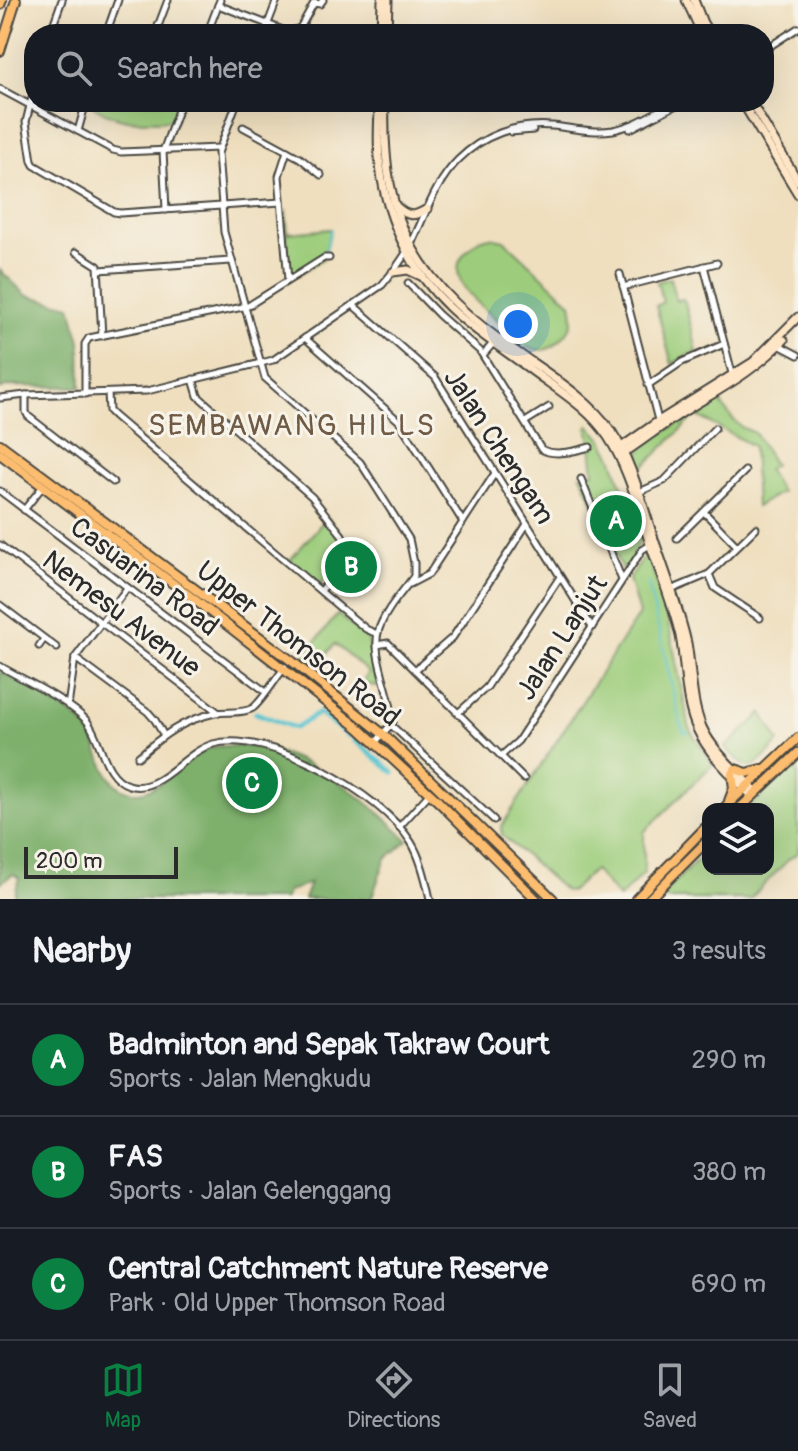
<!DOCTYPE html>
<html lang="en">
<head>
<meta charset="utf-8">
<style>
  body { margin:0; font-family:Pangolin,sans-serif; background:#20242c; color:#f1f3f6 }
  .controls { position:absolute; right:24px; bottom:24px; display:grid; overflow:hidden; border-radius:16px; box-shadow:0 8px 32px #0002 }
  .controls button { width:72px; height:72px; display:grid; place-items:center; padding:0; border:0; border-bottom:2px solid #363941; background:#171b24; color:#f1f3f6; font:40px sans-serif }
  .scale { position:absolute; left:24px; bottom:20px; width:154px; box-sizing:border-box; padding-left:8px; border:4px solid #2b2b2b; border-top:0; font-size:22px; line-height:28px; white-space:nowrap; color:#2b2b2b; -webkit-text-stroke:6px #f7f3e8; paint-order:stroke }
  .you { position:absolute; left:518px; top:324px; width:28px; height:28px; margin:-20px; border:6px solid #fff; border-radius:50%; background:#1a73e8; box-shadow:0 0 0 12px #1a73e833 }
  .badge { display:grid; place-items:center; width:52px; height:52px; border-radius:50%; background:#0b8043; color:#fff; font-size:26px; font-weight:700 }
  .pin { position:absolute; translate:-50% -50%; border:4px solid #fff; box-shadow:0 2px 8px #0006 }
  .list { margin:0; padding:0; list-style:none }
  h2 { display:flex; justify-content:space-between; align-items:center; height:104px; margin:0; padding:0 32px; font-size:34px }
  h2 small { font-size:26px; font-weight:400; color:#9ea1a6 }
  .list li { display:grid; grid-template-columns:52px 1fr auto; gap:24px; align-items:center; box-sizing:border-box; height:112px; padding:0 32px; border-top:2px solid #363941 }
  .list b { display:block; font-size:30px; white-space:nowrap }
  .list p { margin:0; font-size:26px; white-space:nowrap; color:#9ea1a6 }
  .list em { font-size:26px; font-style:normal; color:#9ea1a6 }
  .icon { flex:none; width:44px; height:44px; fill:none; stroke:currentColor; stroke-width:2; stroke-linecap:round; stroke-linejoin:round }
  .map { position:relative; flex:none; width:798px; height:899px; overflow:hidden }
  .search { position:absolute; background:#171b24; box-shadow:0 8px 32px #0002; left:24px; right:24px; top:24px; height:88px; display:flex; align-items:center; gap:20px; box-sizing:border-box; padding:0 28px; border-radius:32px; color:#9ea1a6; font-size:30px }
  .sheet { height:440px; background:#171b24 }
  nav { display:flex; justify-content:space-around; align-items:center; box-sizing:border-box; height:112px; border-top:2px solid #363941; background:#171b24; font-size:22px; color:#9ea1a6 }
  nav a { display:grid; justify-items:center; gap:4px }
  nav .on { color:#0b8043 }
  .map>svg:first-child { display:block }
</style>
</head>
<body>
<div class="map">
<svg width="798" height="899" viewBox="0 0 798 899">
  <rect width="100%" height="100%" fill="#f7f3e8"/>
  <filter id="ink" filterUnits="userSpaceOnUse"><feTurbulence type="fractalNoise" baseFrequency=".0125" numOctaves="2"/><feDisplacementMap in="SourceGraphic" scale="16" xChannelSelector="R" yChannelSelector="G"/><feConvolveMatrix kernelMatrix="1 2 1 2 8 2 1 2 1" color-interpolation-filters="sRGB"/></filter>
  <filter id="wash" filterUnits="userSpaceOnUse"><feTurbulence type="fractalNoise" baseFrequency=".006" numOctaves="4" result="noise"/><feDisplacementMap in="SourceGraphic" scale="32" xChannelSelector="R" yChannelSelector="G"/><feGaussianBlur stdDeviation="1.8" result="paint"/><feColorMatrix in="noise" values="0 0 0 0 0 0 0 0 0 0 0 0 0 0 0 0 0 1.4 0 .05"/><feComposite in="paint" operator="in"/></filter>
  <g filter="url(#wash)">
    <rect width="100%" height="100%" fill="#efdfbf"/>
    <g fill="#9dcd7c" stroke="#647c54" stroke-width="2">
      <path d="M 88,102 L 181,102 L 175,120 C 139,121 117,125 88,102 Z"/>
      <polygon points="286,212 288,233 331,229 324,258 298,275 290,272 284,216"/>
      <path d="M 490,237 L 504,240 L 571,303 C 574,317 574,325 564,336 C 555,346 547,353 532,349 C 519,346 508,331 499,322 C 482,306 442,279 465,253 C 475,243 476,240 490,237 Z"/>
      <polygon points="670,278 676,301 683,299 685,302 697,351 672,364 656,306 663,302 657,282"/>
      <path d="M 719,401 L 732,418 L 741,427 L 755,433 L 774,465 L 767,469 L 781,492 L 756,507 L 753,446 L 696,415 L 639,471 L 636,457 C 646,438 699,413 719,401 Z"/>
      <path d="M 589,425 L 602,439 L 612,457 L 640,538 C 639,547 627,570 621,575 L 623,572 L 581,475 L 594,473 L 590,436 L 587,427 Z"/>
      <path d="M 327,517 C 354,549 344,557 320,585 L 290,560 Z"/>
      <polygon points="647,553 666,611 690,730 713,764 644,832 644,873 619,898 594,870 570,892 565,891 502,835 501,827 639,614 629,579"/>
      <polygon points="338,614 368,640 378,687 368,684 366,687 361,683 369,673 335,644 315,668 302,658"/>
      <polygon points="762,713 779,742 762,760 751,767 744,765 725,748"/>
      <polygon points="798,761 798,853 789,859 750,899 658,899 708,849 708,869 768,869 768,809 747,809"/>
    </g>
    <g fill="#7eb06c" stroke="#546e4c" stroke-width="2">
      <polygon points="0,270 26,295 71,306 80,341 81,387 8,386 0,390"/>
      <path d="M 0,671 C 21,683 79,713 90,732 C 101,752 105,790 134,792 C 162,793 183,760 207,749 C 216,745 227,746 237,746 C 299,745 366,797 408,840 L 386,859 L 371,899 L 304,899 L 310,883 L 287,892 L 285,899 L 15,899 L 15,895 L 19,878 L 13,874 L 0,883 Z"/>
    </g>
    <g fill="none" stroke-linecap="round" stroke-linejoin="round">
      <g stroke="#59c5d1" stroke-width="2">
        <polyline points="296,272 325,253 331,229"/>
        <polyline points="648,583 681,726 684,732 688,733"/>
      </g>
      <g stroke="#59c5d1" stroke-width="5">
        <polyline points="256,713 295,728 319,713 349,736"/>
        <polyline points="354,740 393,772"/>
      </g>
    </g>
  </g>
  <g filter="url(#ink)">
    <g fill="none" stroke-linecap="round" stroke-linejoin="round">
      <defs>
        <g id="street">
          <polyline points="218,5 288,32 300,28 314,3 320,4 323,0"/>
          <polyline points="50,34 62,0"/>
          <polyline points="106,34 118,0"/>
          <polyline points="155,34 168,0"/>
          <polyline points="207,34 220,0"/>
          <polyline points="264,34 277,0"/>
          <polyline points="764,50 798,28"/>
          <polyline points="0,89 113,150 121,152 219,148"/>
          <polyline points="34,89 26,122 32,161 34,165 114,212 120,213 281,202"/>
          <path d="M 237,102 L 218,153 L 224,232 L 265,378 L 360,462 L 409,539 L 414,563 L 414,576 C 402,593 386,609 379,629 C 370,653 392,695 393,722 L 376,742"/>
          <polyline points="243,127 300,158 321,175"/>
          <polyline points="630,129 682,102"/>
          <polyline points="78,131 86,102"/>
          <polyline points="511,132 533,130"/>
          <polyline points="287,151 279,176 288,280"/>
          <polyline points="166,210 163,151 181,102"/>
          <polyline points="76,252 98,266 102,336"/>
          <polyline points="704,266 733,377"/>
          <polyline points="99,270 231,261"/>
          <polyline points="620,274 659,424"/>
          <path d="M 408,283 L 439,315 L 480,351 L 541,449 C 554,457 575,451 590,447"/>
          <polyline points="623,287 717,263"/>
          <polyline points="353,305 435,377 592,627"/>
          <polyline points="305,338 399,421 463,522"/>
          <polyline points="779,345 798,355"/>
          <polyline points="483,355 495,341"/>
          <polyline points="193,379 198,396 312,497 342,535 346,547 346,559 321,591"/>
          <polyline points="648,385 682,362 724,344"/>
          <polyline points="108,393 109,411 114,416 338,606 366,629 377,634"/>
          <polyline points="85,394 85,344 89,338 248,306 324,258 329,258"/>
          <polyline points="26,395 26,412 28,416 113,482"/>
          <path d="M 0,398 L 26,395 L 147,391 L 273,360 L 382,285 C 394,271 405,257 413,240 C 426,213 436,182 458,160 C 483,135 516,123 552,126 C 573,128 592,133 613,130 C 635,126 654,113 674,102"/>
          <polyline points="525,422 549,407"/>
          <polyline points="581,479 622,580"/>
          <polyline points="0,491 266,692"/>
          <polyline points="637,493 664,481 715,428"/>
          <polyline points="24,510 43,486"/>
          <polyline points="704,512 737,546"/>
          <polyline points="677,538 745,471"/>
          <polyline points="0,545 219,713"/>
          <polyline points="709,574 715,588 760,618"/>
          <polyline points="410,584 429,574 495,473"/>
          <polyline points="671,590 709,574 756,528"/>
          <polyline points="0,605 57,648"/>
          <polyline points="377,645 388,643 524,779"/>
          <polyline points="39,646 44,639"/>
          <polyline points="75,658 148,712 155,720 163,734"/>
          <path d="M 0,666 C 25,681 68,700 87,721 C 102,740 103,777 129,785 C 159,795 184,752 213,744 C 269,729 381,794 411,842 C 421,858 426,880 430,899"/>
          <polyline points="415,670 453,637 527,524"/>
          <polyline points="68,706 75,658 127,588"/>
          <polyline points="459,712 487,687 560,577"/>
          <polyline points="391,725 494,820"/>
          <polyline points="501,756 518,741 642,550 653,543"/>
          <path d="M 138,757 C 163,735 183,720 215,713 C 226,711 243,714 253,708 C 262,701 277,677 285,667"/>
          <polyline points="399,827 430,793"/>
        </g>
        <g id="secondary">
          <polyline points="686,0 702,34"/>
          <polyline points="694,0 703,23 710,34"/>
          <polyline points="381,34 382,0"/>
          <polyline points="387,34 388,0"/>
          <path d="M 379,102 C 379,120 377,138 379,157 C 384,213 408,268 449,307 C 474,331 503,349 531,370 C 558,390 589,408 608,437 C 629,469 638,508 650,544 C 660,574 673,605 680,636 C 686,667 684,703 698,731 C 710,756 733,776 752,796"/>
          <path d="M 385,102 C 381,227 419,285 520,354 C 553,377 589,399 612,432 C 633,464 642,503 654,539 C 666,574 679,608 687,643 C 692,671 691,701 702,727 C 713,752 738,772 756,792"/>
          <polyline points="742,102 798,194"/>
          <polyline points="751,102 798,181"/>
          <path d="M 397,207 C 408,217 414,217 427,209"/>
          <polyline points="393,272 408,270 421,276"/>
          <polyline points="617,450 657,422 753,362 798,317"/>
          <path d="M 621,455 C 644,440 665,423 688,409 C 722,388 756,370 784,340"/>
        </g>
        <g id="primary">
          <polyline points="0,5 2,0"/>
          <polyline points="0,51 16,0"/>
          <polyline points="0,444 293,662 383,734 553,899"/>
          <polyline points="0,454 195,600 359,728 439,802 536,899"/>
          <polyline points="735,769 747,773 762,769"/>
          <polyline points="729,801 734,788 732,774"/>
          <polyline points="723,809 798,738"/>
          <polyline points="739,809 798,753"/>
          <polyline points="636,899 708,825"/>
          <polyline points="649,899 708,840"/>
        </g>
      </defs>
      <use href="#street" stroke="#484641" stroke-width="9"/>
      <use href="#secondary" stroke="#484641" stroke-width="11"/>
      <use href="#primary" stroke="#484641" stroke-width="12"/>
      <use href="#street" stroke="#fff" stroke-width="5"/>
      <use href="#secondary" stroke="#fee5c5" stroke-width="7"/>
      <use href="#primary" stroke="#fcbd6f" stroke-width="8"/>
    </g>
  </g>
  <g text-anchor="middle" stroke-width="6" stroke-linejoin="round" paint-order="stroke">
    <g font-size="28" fill="#2b2b2b" stroke="#f7f3e8">
      <text transform="translate(500 446) rotate(57)" y="10">Jalan Chengam</text>
      <text transform="translate(145 576) rotate(37)" y="10">Casuarina Road</text>
      <text transform="translate(122 613) rotate(37)" y="10">Nemesu Avenue</text>
      <text transform="translate(561 637) rotate(-57)" y="10">Jalan Lanjut</text>
      <text transform="translate(299 643) rotate(38)" y="10">Upper Thomson Road</text>
    </g>
    <g font-size="30" letter-spacing="2" fill="#6f5a45" stroke="#f7f3e8">
      <text x="292" y="435">SEMBAWANG HILLS</text>
    </g>
  </g>
</svg>
<div class="controls">
<button><svg class="icon" aria-label="layers" viewBox="0 0 24 24"><path d="M12 4l9 5-9 5-9-5zM3 14l9 5 9-5"/></svg></button>
</div>
<div class="scale">200 m</div>
<div class="you"></div>
<div class="pin badge" style="left:616px;top:521px">A</div>
<div class="pin badge" style="left:351px;top:567px">B</div>
<div class="pin badge" style="left:252px;top:783px">C</div>
<div class="search"><svg class="icon" aria-label="search" viewBox="0 0 24 24"><circle cx="10" cy="10" r="6"/><path d="M15 15l6 6"/></svg>Search here</div>
</div>
<section class="sheet">
<h2>Nearby<small>3 results</small></h2>
<ul class="list">
<li><span class="badge">A</span><div><b>Badminton and Sepak Takraw Court</b><p>Sports · Jalan Mengkudu</p></div><em>290 m</em></li>
<li><span class="badge">B</span><div><b>FAS</b><p>Sports · Jalan Gelenggang</p></div><em>380 m</em></li>
<li><span class="badge">C</span><div><b>Central Catchment Nature Reserve</b><p>Park · Old Upper Thomson Road</p></div><em>690 m</em></li>
</ul>
</section>
<nav>
<a class="on"><svg class="icon" aria-label="map" viewBox="0 0 24 24"><path d="M3 6l6-2 6 2 6-2v14l-6 2-6-2-6 2zM9 4v14M15 6v14"/></svg>Map</a>
<a><svg class="icon" aria-label="directions" viewBox="0 0 24 24"><path d="M12 3l9 9-9 9-9-9zM9 14v-3h6M13 9l2 2-2 2"/></svg>Directions</a>
<a><svg class="icon" aria-label="saved" viewBox="0 0 24 24"><path d="M7 4h10v16l-5-4-5 4z"/></svg>Saved</a>
</nav>
</body>
</html>
